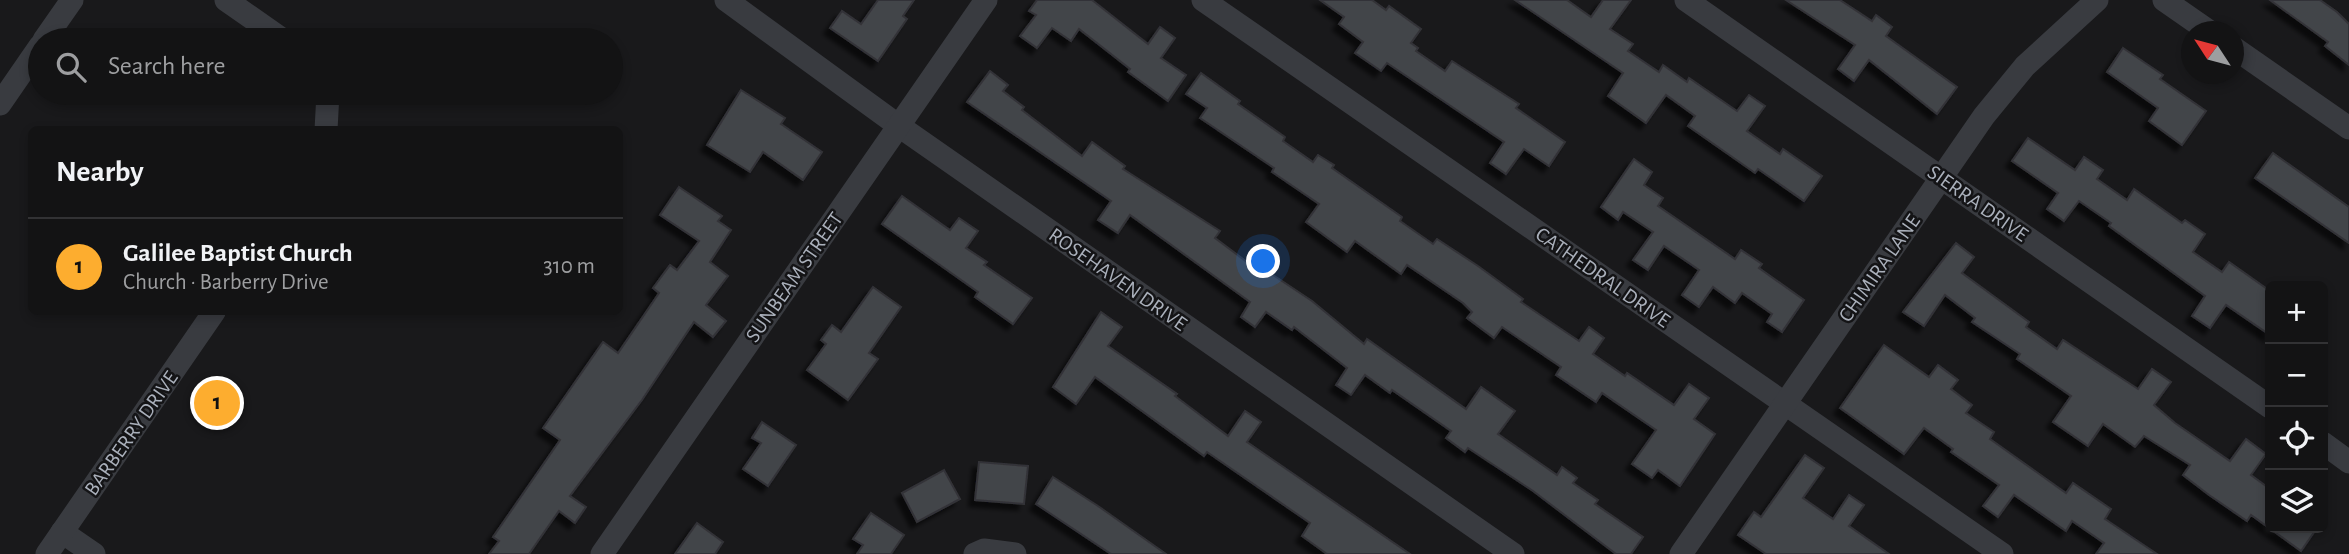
<!DOCTYPE html>
<html lang="en">
<head>
<meta charset="utf-8">
<style>
  body { margin:0; font-family:"Alegreya Sans",sans-serif; background:#1c1c1d; color:#f1f3f6 }
  .controls { position:absolute; right:21px; bottom:21px; display:grid; overflow:hidden; border-radius:10px; box-shadow:0 4px 10px #0003 }
  .controls button { width:63px; height:63px; display:grid; place-items:center; padding:0; border:0; border-bottom:2px solid #323234; background:#131314; color:#f1f3f6; font:35px sans-serif }
  .compass { position:absolute; left:2181px; top:21px; width:63px; height:63px; border-radius:50%; background:#131314; box-shadow:0 4px 10px #0003; rotate:306deg }
  .you { position:absolute; left:1264px; top:262px; width:24px; height:24px; margin:-18px; border:5px solid #fff; border-radius:50%; background:#1a73e8; box-shadow:0 0 0 10px #1a73e833 }
  .badge { display:grid; place-items:center; width:46px; height:46px; border-radius:50%; background:#fdad2f; color:#111; font-size:23px; font-weight:700 }
  .pin { position:absolute; translate:-50% -50%; border:4px solid #fff; box-shadow:0 2px 7px #0006 }
  .list { margin:0; padding:0; list-style:none }
  h2 { display:flex; justify-content:space-between; align-items:center; height:91px; margin:0; padding:0 28px; font-size:30px }
  h2 small { font-size:23px; font-weight:400; color:#9d9ea0 }
  .list li { display:grid; grid-template-columns:46px 1fr auto; gap:21px; align-items:center; box-sizing:border-box; height:98px; padding:0 28px; border-top:2px solid #323234 }
  .list b { display:block; font-size:26px; white-space:nowrap }
  .list p { margin:0; font-size:23px; white-space:nowrap; color:#9d9ea0 }
  .list em { font-size:23px; font-style:normal; color:#9d9ea0 }
  .icon { flex:none; width:38px; height:38px; fill:none; stroke:currentColor; stroke-width:2; stroke-linecap:round; stroke-linejoin:round }
  .map { position:relative; flex:none; width:2349px; height:554px; overflow:hidden }
  .search { position:absolute; background:#131314; box-shadow:0 4px 10px #0003; left:28px; top:28px; width:595px; height:77px; display:flex; align-items:center; gap:18px; box-sizing:border-box; padding:0 24px; border-radius:38px; color:#9d9ea0; font-size:26px }
  .panel { position:absolute; background:#131314; box-shadow:0 4px 10px #0003; left:28px; top:126px; width:595px; height:189px; border-radius:10px }
  .map>svg:first-child { display:block }
</style>
</head>
<body>
<div class="map">
<svg width="2349" height="554" viewBox="0 0 2349 554">
  <defs>
    <filter id="shadow"><feDropShadow dx="-6" dy="6" stdDeviation="2" flood-color="#0009"/></filter>
  </defs>
  <rect width="100%" height="100%" fill="#19191b"/>
  <g fill="#434448" stroke="#333337" stroke-width="2" filter="url(#shadow)">
    <polygon points="878,0 914,0 903,16 907,19 878,61 830,28 842,11 861,24"/>
    <polygon points="1037,0 1092,0 1148,44 1160,27 1175,38 1161,58 1186,75 1168,101 1128,72 1130,69 1079,29 1071,41 1052,28 1037,48 1020,36 1036,15 1029,11"/>
    <polygon points="1320,0 1372,0 1386,10 1389,6 1421,29 1411,43 1418,48 1416,51 1445,71 1452,61 1519,104 1516,108 1565,142 1549,166 1524,149 1506,174 1490,163 1504,142 1387,63 1381,71 1355,53 1363,42 1339,24 1344,17"/>
    <polygon points="1515,0 1567,0 1591,17 1603,0 1631,0 1610,29 1633,44 1628,51 1659,72 1663,65 1687,82 1689,78 1737,111 1749,95 1765,106 1747,131 1780,154 1783,149 1822,176 1804,201 1758,169 1755,173 1688,126 1695,116 1666,95 1646,123 1608,96 1623,73"/>
    <polygon points="1786,0 1840,0 1872,21 1876,15 1892,27 1886,36 1957,87 1937,114 1869,60 1854,81 1838,69 1855,45"/>
    <polygon points="2270,0 2320,0 2337,12 2349,24 2349,65 2325,46 2328,42"/>
    <polygon points="2123,48 2163,75 2160,79 2206,111 2182,145 2149,121 2158,108 2107,72"/>
    <polygon points="990,71 1008,85 1003,91 1024,107 1022,110 1082,156 1092,142 1125,166 1123,169 1220,231 1215,238 1267,277 1270,273 1312,301 1364,344 1367,339 1466,409 1481,387 1515,411 1498,434 1557,475 1562,467 1577,478 1573,483 1598,500 1595,504 1643,537 1631,554 1616,554 1533,491 1468,448 1465,452 1446,438 1451,431 1392,390 1390,393 1365,375 1351,395 1336,385 1347,368 1294,327 1292,330 1266,312 1255,327 1241,317 1250,302 1130,215 1118,233 1098,220 1111,201 967,102"/>
    <polygon points="1201,73 1240,101 1238,104 1285,137 1283,141 1313,162 1318,155 1334,165 1332,168 1402,217 1400,221 1433,244 1437,239 1478,266 1523,299 1521,302 1579,341 1589,327 1604,338 1593,354 1625,376 1627,373 1674,405 1689,384 1709,398 1694,419 1715,434 1680,486 1658,470 1652,478 1632,464 1656,430 1602,393 1596,402 1556,375 1561,367 1502,327 1494,338 1467,318 1472,312 1463,303 1407,265 1401,274 1355,241 1347,252 1306,222 1319,204 1272,172 1274,168 1200,118 1207,108 1186,94"/>
    <polygon points="741,90 785,118 781,124 822,152 803,180 763,152 750,172 707,145"/>
    <polygon points="2028,138 2075,170 2084,157 2103,170 2097,179 2127,200 2134,189 2182,223 2185,220 2205,234 2193,252 2222,272 2229,262 2270,291 2270,335 2226,305 2210,328 2192,316 2205,296 2109,226 2111,223 2079,201 2064,221 2047,209 2058,193 2012,161"/>
    <polygon points="2273,153 2349,207 2349,243 2255,178"/>
    <polygon points="1634,159 1652,172 1644,185 1663,198 1658,206 1735,259 1741,250 1762,264 1759,268 1804,300 1782,332 1767,322 1772,314 1742,293 1735,303 1713,287 1699,307 1682,295 1699,270 1664,246 1648,270 1633,260 1653,232 1623,212 1618,220 1601,207"/>
    <polygon points="679,187 722,216 718,221 731,230 710,262 728,276 706,305 726,321 713,337 694,322 642,400 570,496 586,507 575,523 559,511 529,554 489,554 499,541 493,537 560,440 543,428 603,342 618,353 659,293 653,288 670,265 677,270 699,241 660,215"/>
    <polygon points="902,196 950,230 959,218 978,231 966,248 987,262 984,265 1032,298 1013,324 975,297 978,292 882,224"/>
    <polygon points="1956,243 1974,257 1962,273 2029,322 2026,327 2057,349 2063,340 2138,389 2152,369 2171,382 2154,405 2175,423 2230,461 2246,439 2266,454 2251,475 2270,489 2270,528 2317,528 2301,551 2251,515 2247,521 2209,495 2183,475 2190,465 2144,436 2135,447 2103,424 2088,446 2053,422 2071,396 2017,359 2020,354 1972,322 1975,318 1945,295 1924,326 1903,312"/>
    <polygon points="873,287 901,307 869,353 878,359 848,400 807,370 826,344 821,340 832,325 841,332"/>
    <polygon points="1101,312 1122,327 1108,346 1177,394 1175,396 1228,436 1245,411 1261,422 1247,442 1410,554 1327,554 1302,536 1310,523 1207,452 1204,456 1095,377 1076,404 1053,387"/>
    <polygon points="1884,345 1929,377 1938,365 1958,380 1951,389 1972,405 1966,413 1994,432 1990,439 2066,493 2073,483 2111,509 2105,519 2157,554 2096,554 2104,543 2072,521 2066,531 2014,495 1998,517 1983,506 1999,485 1951,452 1953,449 1924,428 1904,454 1840,408"/>
    <polygon points="762,422 796,445 768,486 743,469 761,443 752,438"/>
    <polygon points="1805,455 1824,468 1803,498 1833,519 1849,495 1864,505 1849,526 1889,554 1766,554 1738,535 1754,512 1761,517"/>
    <polygon points="979,462 1028,466 1024,504 975,500"/>
    <polygon points="944,470 960,499 917,522 902,493"/>
    <polygon points="1053,477 1098,506 1166,554 1111,554 1036,504"/>
    <polygon points="871,513 904,535 891,554 857,554 863,545 853,539"/>
    <polygon points="697,523 723,542 715,554 675,554"/>
  </g>
  <g fill="none" stroke-linecap="round" stroke-linejoin="round">
    <g stroke="#393b40" stroke-width="23">
      <polyline points="226,0 283,40"/>
      <polyline points="726,0 899,126 1513,554"/>
      <polyline points="1203,0 2002,554"/>
      <polyline points="1686,0 2270,407"/>
      <polyline points="2164,0 2210,32"/>
      <polyline points="44,40 72,0"/>
      <polyline points="2234,48 2349,128"/>
      <polyline points="0,104 40,46"/>
      <polyline points="326,130 328,93"/>
      <polyline points="2323,443 2349,462"/>
      <polyline points="62,532 94,554"/>
      <polyline points="47,554 214,312"/>
      <polyline points="602,554 986,0"/>
      <polyline points="975,554 984,550 1015,554"/>
      <polyline points="1681,554 1984,116 2025,66 2097,0"/>
    </g>
  </g>
  <g text-anchor="middle" stroke-width="5" stroke-linejoin="round" paint-order="stroke">
    <g font-size="21" fill="#aab0bb" stroke="#141416">
      <text transform="translate(1978 203) rotate(35)" y="7">SIERRA DRIVE</text>
      <text transform="translate(1879 268) rotate(-55)" y="7">CHIMIRA LANE</text>
      <text transform="translate(794 277) rotate(-55)" y="7">SUNBEAM STREET</text>
      <text transform="translate(1603 277) rotate(35)" y="7">CATHEDRAL DRIVE</text>
      <text transform="translate(1118 279) rotate(35)" y="7">ROSEHAVEN DRIVE</text>
      <text transform="translate(131 433) rotate(-55)" y="7">BARBERRY DRIVE</text>
    </g>
  </g>
</svg>
<div class="controls">
<button>+</button>
<button>−</button>
<button><svg class="icon" aria-label="locate" viewBox="0 0 24 24"><circle cx="12" cy="12" r="6"/><path d="M12 2v4M12 18v4M2 12h4M18 12h4"/></svg></button>
<button><svg class="icon" aria-label="layers" viewBox="0 0 24 24"><path d="M12 4l9 5-9 5-9-5zM3 14l9 5 9-5"/></svg></button>
</div>
<svg class="compass" viewBox="-18 -18 36 36"><path d="M0-13l5 13h-10z" fill="#e53935"/><path d="M0 13l5-13h-10z" fill="#9d9ea0"/></svg>
<div class="you"></div>
<div class="pin badge" style="left:217px;top:403px">1</div>
<div class="search"><svg class="icon" aria-label="search" viewBox="0 0 24 24"><circle cx="10" cy="10" r="6"/><path d="M15 15l6 6"/></svg>Search here</div>
<section class="panel">
<h2>Nearby<small></small></h2>
<ul class="list">
<li><span class="badge">1</span><div><b>Galilee Baptist Church</b><p>Church · Barberry Drive</p></div><em>310 m</em></li>
</ul>
</section>
</div>
</body>
</html>
